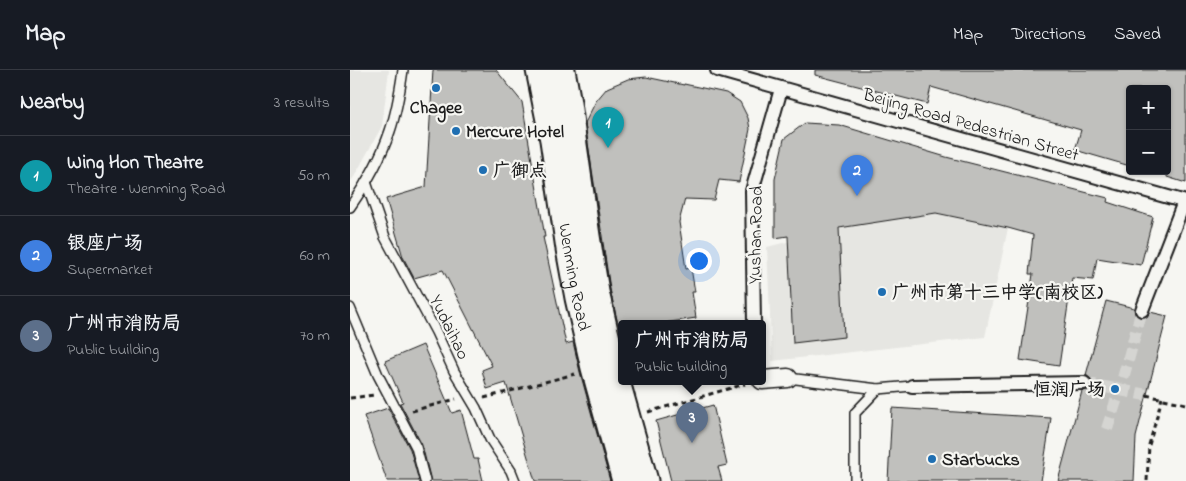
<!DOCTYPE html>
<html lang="en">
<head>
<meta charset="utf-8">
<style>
  body { margin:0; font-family:"Indie Flower","LXGW WenKai TC",sans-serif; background:#242831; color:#f1f3f6 }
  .controls { position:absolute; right:15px; top:15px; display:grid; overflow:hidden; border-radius:5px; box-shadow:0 1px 4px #0004 }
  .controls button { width:45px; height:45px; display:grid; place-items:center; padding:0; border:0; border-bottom:1px solid #363941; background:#171b24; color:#f1f3f6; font:25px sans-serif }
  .you { position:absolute; left:348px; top:190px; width:18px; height:18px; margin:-12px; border:4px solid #fff; border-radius:50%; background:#1a73e8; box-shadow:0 0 0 8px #1a73e833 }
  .badge { display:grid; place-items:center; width:32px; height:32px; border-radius:50%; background:#0f766e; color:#fff; font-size:16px; font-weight:700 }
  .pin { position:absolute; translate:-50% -41px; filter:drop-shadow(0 1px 2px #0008) }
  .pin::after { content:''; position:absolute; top:26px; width:18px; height:15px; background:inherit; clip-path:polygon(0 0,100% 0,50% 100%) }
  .popup { position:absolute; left:268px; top:250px; width:148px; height:65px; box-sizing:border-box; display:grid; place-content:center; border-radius:5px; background:#171b24; filter:drop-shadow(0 1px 4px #0005); font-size:16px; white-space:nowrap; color:#9ea1a6 }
  .popup b { font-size:19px; color:#f1f3f6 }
  .popup::after { content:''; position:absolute; left:50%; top:100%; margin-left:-10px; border:10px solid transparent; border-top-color:#171b24 }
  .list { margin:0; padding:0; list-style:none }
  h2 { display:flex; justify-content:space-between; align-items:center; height:65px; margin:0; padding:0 20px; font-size:21px }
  h2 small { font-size:16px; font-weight:400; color:#9ea1a6 }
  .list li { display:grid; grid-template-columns:32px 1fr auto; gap:15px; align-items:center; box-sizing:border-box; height:80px; padding:0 20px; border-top:1px solid #363941 }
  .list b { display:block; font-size:19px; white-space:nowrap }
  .list p { margin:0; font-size:16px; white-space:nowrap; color:#9ea1a6 }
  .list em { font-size:16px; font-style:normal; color:#9ea1a6 }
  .map { position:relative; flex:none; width:836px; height:411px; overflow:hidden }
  header { display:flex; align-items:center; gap:30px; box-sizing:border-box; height:70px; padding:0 25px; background:#171b24; border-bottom:1px solid #363941 }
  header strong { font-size:24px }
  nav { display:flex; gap:28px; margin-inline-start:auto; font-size:18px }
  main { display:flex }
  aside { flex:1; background:#171b24 }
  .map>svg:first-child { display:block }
</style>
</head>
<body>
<header>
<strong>Map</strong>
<nav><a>Map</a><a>Directions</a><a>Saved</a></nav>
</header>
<main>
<aside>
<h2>Nearby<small>3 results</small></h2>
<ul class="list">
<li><span class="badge" style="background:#0f9aa8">1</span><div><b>Wing Hon Theatre</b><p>Theatre · Wenming Road</p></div><em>50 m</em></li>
<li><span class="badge" style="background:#3f7fe0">2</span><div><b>银座广场</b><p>Supermarket</p></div><em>60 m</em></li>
<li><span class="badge" style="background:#5c6f8a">3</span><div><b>广州市消防局</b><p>Public building</p></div><em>70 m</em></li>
</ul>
</aside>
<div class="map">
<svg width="836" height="411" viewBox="0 0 836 411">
  <rect width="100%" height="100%" fill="#f6f6f2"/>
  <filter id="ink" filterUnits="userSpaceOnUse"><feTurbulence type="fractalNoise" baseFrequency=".02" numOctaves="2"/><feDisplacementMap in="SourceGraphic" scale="10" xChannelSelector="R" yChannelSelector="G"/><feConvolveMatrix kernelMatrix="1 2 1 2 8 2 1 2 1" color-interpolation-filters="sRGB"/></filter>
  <g filter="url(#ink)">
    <g fill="#e6e6e2">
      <polygon points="0,0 39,0 32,56 4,107 0,112"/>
      <polygon points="586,143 658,158 635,267 422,291 417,177 500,156"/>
    </g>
    <g fill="#c0c0bd" stroke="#1c1c1c">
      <polygon points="83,0 146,0 172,32 195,167 193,167 216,274 223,272 230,302 260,411 185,411 156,313 137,319 132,300 142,296 93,200 64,208 53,187 36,129 76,117"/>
      <polygon points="465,0 836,0 836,113 817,107 817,19 780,19 780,96 725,80 731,60 581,17 577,34 465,5"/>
      <polygon points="296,7 334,15 334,14 376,23 390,32 398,48 400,59 389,112 369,110 364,130 335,129 329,152 336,199 341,198 345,222 342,222 346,248 307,254 268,254 260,219 235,53 246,31 257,18 278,9"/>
      <polygon points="455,53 489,55 596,87 758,128 757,132 803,147 791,195 747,188 743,210 722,208 709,296 670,290 683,204 679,204 683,165 658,158 586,143 489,158 494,267 443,273 438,166 425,168 425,109 434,69"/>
      <polygon points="756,231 784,238 785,245 790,248 797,247 800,242 817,246 786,367 784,411 708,411 732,321 738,320 741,316 741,309 736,305"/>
      <polygon points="73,275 102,343 111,340 124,389 128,389 133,411 81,411 72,375 50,333 53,332 35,291"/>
      <polygon points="363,335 377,395 368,397 372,411 321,411 306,351"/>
      <polygon points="38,338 60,379 69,411 37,411 14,346"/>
      <polygon points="542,338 701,348 691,411 538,411"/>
    </g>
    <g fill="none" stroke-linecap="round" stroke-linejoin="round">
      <g stroke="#d5d5d2" stroke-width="12" stroke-dasharray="12 6" stroke-linecap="butt">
        <polyline points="734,313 796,325"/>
        <polyline points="757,359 770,319 792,240"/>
      </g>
      <defs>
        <g id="service">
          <polyline points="16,112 35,167 86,262 104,301 126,338 140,369 161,401 165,411"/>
          <path d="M 0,137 C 16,114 31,88 40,61 C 47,41 50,21 53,0"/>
          <polyline points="0,238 28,305 66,377 75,411"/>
          <polyline points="438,308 528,319 562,316"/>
          <polyline points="505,411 505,343 528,319"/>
        </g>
        <g id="pedestrian">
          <polyline points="367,0 836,132"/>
          <polyline points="792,240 834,132"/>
          <polyline points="404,254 402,121 431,19"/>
          <polyline points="562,316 734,313"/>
        </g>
        <polyline id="minor" points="412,310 438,308"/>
        <g id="secondary">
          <path id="s1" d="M 189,0 L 203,70 L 219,179 L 228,228 L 244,298 L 275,411"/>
          <polyline points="212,0 218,33 237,166 246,222 267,312 295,411"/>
        </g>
      </defs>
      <use href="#service" stroke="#1c1c1c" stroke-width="12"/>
      <use href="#pedestrian" stroke="#1c1c1c" stroke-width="16"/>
      <use href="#minor" stroke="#1c1c1c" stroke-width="21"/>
      <use href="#secondary" stroke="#1c1c1c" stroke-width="29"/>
      <g stroke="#1c1c1c" stroke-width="3" stroke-dasharray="5 4" stroke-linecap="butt">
        <polyline points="796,325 836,334"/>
        <polyline points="0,328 25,325"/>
        <polyline points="134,328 225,304"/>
        <polyline points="62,341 106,329"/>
        <polyline points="298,342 395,314"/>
        <polyline points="797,411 799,375 812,328"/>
      </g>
      <use href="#service" stroke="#f6f6f2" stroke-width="9"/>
      <use href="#pedestrian" stroke="#f6f6f2" stroke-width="12"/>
      <use href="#minor" stroke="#f6f6f2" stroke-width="18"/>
      <use href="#secondary" stroke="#f6f6f2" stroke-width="25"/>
    </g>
  </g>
  <g fill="#1f6fb2" stroke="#f6f6f2" stroke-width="2">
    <circle cx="86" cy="18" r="5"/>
    <circle cx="106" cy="61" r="5"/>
    <circle cx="133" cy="100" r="5"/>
    <circle cx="532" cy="222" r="5"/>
    <circle cx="765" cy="319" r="5"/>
    <circle cx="582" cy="389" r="5"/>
  </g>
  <g text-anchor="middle" stroke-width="4.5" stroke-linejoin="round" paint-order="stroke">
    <g font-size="18" font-weight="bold" fill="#1c1c1c" stroke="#f6f6f2" text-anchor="start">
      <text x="86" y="43" text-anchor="middle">Chagee</text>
      <text x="116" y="67">Mercure Hotel</text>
      <text x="143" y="106">广御点</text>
      <text x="542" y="228">广州市第十三中学(南校区)</text>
      <text x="755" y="325" text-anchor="end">恒润广场</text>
      <text x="592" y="395">Starbucks</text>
    </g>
    <g font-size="18" fill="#1c1c1c" stroke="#f6f6f2">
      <text transform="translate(621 54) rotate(16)" y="6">Beijing Road Pedestrian Street</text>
      <text transform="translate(405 165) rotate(-89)" y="6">Yushan Road</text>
      <text dy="6" stroke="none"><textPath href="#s1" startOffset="210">Wenming Road</textPath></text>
      <text transform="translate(100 257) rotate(64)" y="6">Yudaihao</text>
    </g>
  </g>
</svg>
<div class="controls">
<button>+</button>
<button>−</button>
</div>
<div class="you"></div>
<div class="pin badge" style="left:258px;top:78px;background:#0f9aa8">1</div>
<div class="pin badge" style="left:507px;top:126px;background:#3f7fe0">2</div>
<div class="pin badge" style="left:342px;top:373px;background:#5c6f8a">3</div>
<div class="popup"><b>广州市消防局</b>Public building</div>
</div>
</main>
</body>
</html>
